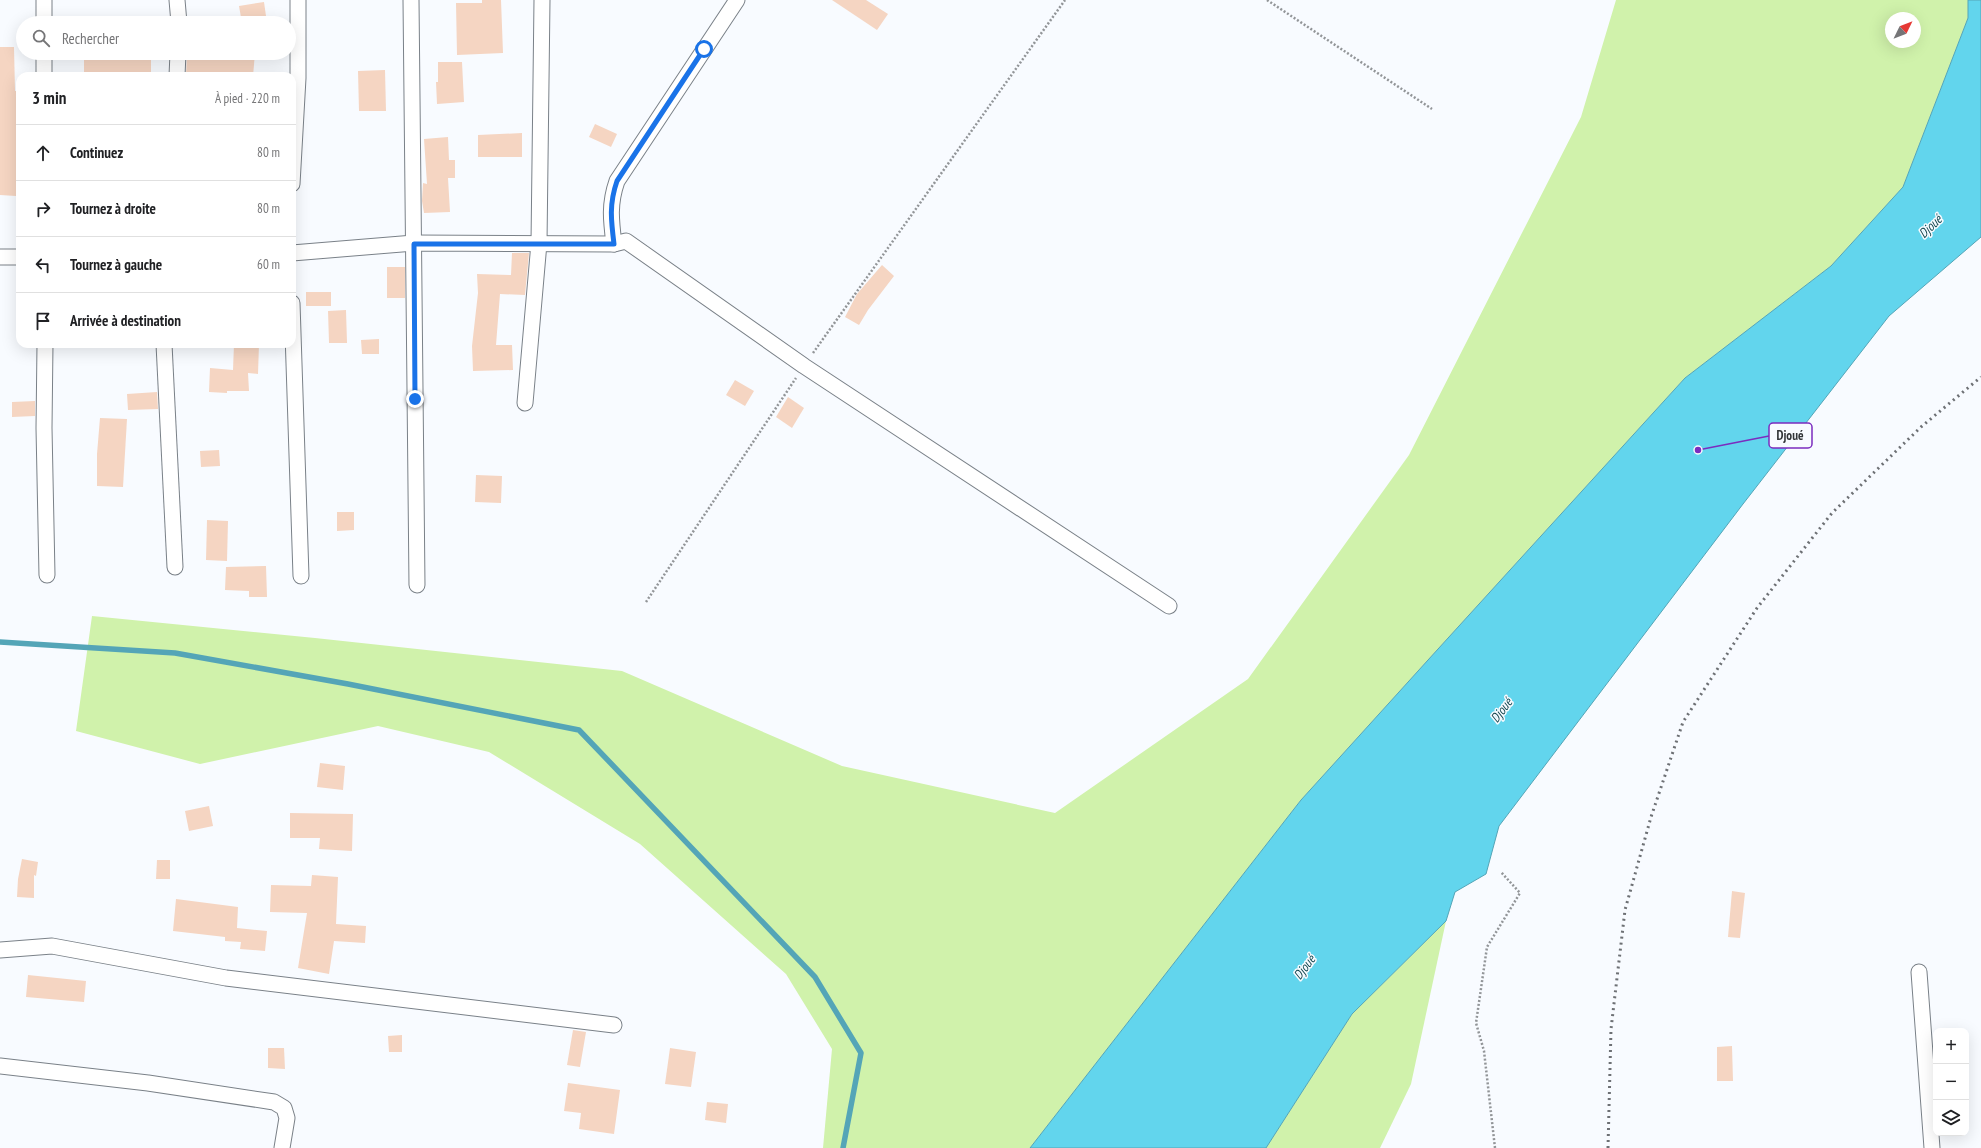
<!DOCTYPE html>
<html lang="fr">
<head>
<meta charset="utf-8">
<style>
  body { margin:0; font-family:"PT Sans Narrow",sans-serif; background:#f6f6f6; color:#202124 }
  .controls { position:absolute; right:12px; bottom:12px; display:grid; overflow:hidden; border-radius:8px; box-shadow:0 4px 16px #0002 }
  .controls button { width:36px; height:36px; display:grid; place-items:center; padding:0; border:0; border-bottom:1px solid #e0e0e0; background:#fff; color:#202124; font:20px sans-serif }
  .compass { position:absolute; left:1885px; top:12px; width:36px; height:36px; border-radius:50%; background:#fff; box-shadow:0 4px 16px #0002; rotate:47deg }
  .stop { position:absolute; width:12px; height:12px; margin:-9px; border:3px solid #1a73e8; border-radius:50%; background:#fff }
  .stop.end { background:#1a73e8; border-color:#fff; box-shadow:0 1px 4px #0008 }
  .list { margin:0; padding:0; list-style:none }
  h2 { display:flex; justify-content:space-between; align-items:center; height:52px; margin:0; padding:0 16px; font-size:17px }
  h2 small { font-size:13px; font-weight:400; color:#757577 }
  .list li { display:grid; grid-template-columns:26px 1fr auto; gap:12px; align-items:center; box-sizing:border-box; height:56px; padding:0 16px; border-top:1px solid #e0e0e0 }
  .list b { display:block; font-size:15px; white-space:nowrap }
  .list em { font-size:13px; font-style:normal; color:#757577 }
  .icon { flex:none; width:22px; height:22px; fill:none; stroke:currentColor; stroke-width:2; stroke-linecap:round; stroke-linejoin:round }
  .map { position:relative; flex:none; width:1981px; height:1148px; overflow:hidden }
  .search { position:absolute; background:#fff; box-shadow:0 4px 16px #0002; left:16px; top:16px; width:280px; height:44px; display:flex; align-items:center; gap:10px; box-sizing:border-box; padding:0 14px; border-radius:22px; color:#757577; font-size:15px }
  .panel { position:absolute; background:#fff; box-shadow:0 4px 16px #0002; left:16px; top:72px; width:280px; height:276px; border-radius:12px }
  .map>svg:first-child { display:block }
</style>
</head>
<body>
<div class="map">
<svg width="1981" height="1148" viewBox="0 0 1981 1148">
  <rect width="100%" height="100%" fill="#f8fbff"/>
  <g fill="#d0f2ab" fill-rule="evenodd">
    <path d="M 1616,0 L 1968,0 L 1968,18 L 1903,187 L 1831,266 L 1685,378 L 1428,660 L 1301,800 L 1030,1148 L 823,1148 L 832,1049 L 786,974 L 640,844 L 489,752 L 378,726 L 200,764 L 76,731 L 92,616 L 315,638 L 622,671 L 842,766 L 1055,813 L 1248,679 L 1409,455 L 1581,117 ZM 1891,18 L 1915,18 L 1915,42 L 1891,42 Z"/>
    <polygon points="1446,921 1411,1084 1380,1148 1266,1148 1352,1014"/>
  </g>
  <polygon fill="#62d5ed" stroke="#54a5b7" points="1968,0 1981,0 1981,237 1889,316 1743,504 1499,826 1486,874 1455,892 1446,921 1352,1014 1266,1148 1030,1148 1301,800 1428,660 1685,378 1831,266 1903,187 1968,18"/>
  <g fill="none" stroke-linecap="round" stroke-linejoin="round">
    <polyline stroke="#54a5b7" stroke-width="5.5" points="0,642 175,653 348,684 579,730 815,977 861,1053 843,1148"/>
  </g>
  <g fill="#f5d5c2">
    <polygon points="482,0 501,0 503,53 457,55 456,3 482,3"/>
    <polygon points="832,0 866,0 888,14 877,30"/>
    <polygon points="264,2 267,23 242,23 239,6"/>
    <polygon points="0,47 14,47 15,91 20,91 16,196 0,195"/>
    <polygon points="187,53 255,53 253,76 186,76"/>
    <polygon points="151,57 151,73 149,73 149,76 84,75 84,60"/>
    <polygon points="438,62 462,62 464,102 437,104 436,82 438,82"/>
    <polygon points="385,70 386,111 359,111 358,71"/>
    <polygon points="595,124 617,134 611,147 589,137"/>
    <polygon points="522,133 522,157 478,157 478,135"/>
    <polygon points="448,137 449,160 455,160 455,178 448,178 450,212 424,213 422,201 423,183 427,184 424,139"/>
    <polygon points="512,253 529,253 525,295 500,294 496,345 512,345 513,370 473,371 472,346 478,293 477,274 511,275"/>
    <polygon points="882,265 894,276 868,310 859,325 845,317 857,294"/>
    <rect x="387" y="267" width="18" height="31"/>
    <rect x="306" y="292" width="25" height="14"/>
    <polygon points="346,310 347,343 329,343 328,311"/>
    <polygon points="379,339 379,354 362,354 361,340"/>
    <polygon points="234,344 259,344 258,374 248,373 249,391 227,391 227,393 209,392 210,368 233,370"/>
    <polygon points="735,380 754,391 745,406 726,395"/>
    <polygon points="157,392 158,409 128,410 127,394"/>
    <polygon points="788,397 804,408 792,428 776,417"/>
    <polygon points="35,401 35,416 12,417 12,402"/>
    <polygon points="100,418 127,419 123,487 97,486 97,454"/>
    <polygon points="219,450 220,466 201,467 200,451"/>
    <polygon points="476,475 502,476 501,503 475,502"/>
    <polygon points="337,512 354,512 354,530 337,531"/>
    <polygon points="207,520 228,521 227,561 206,560"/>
    <polygon points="266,566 267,597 249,597 249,591 225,590 226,567"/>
    <polygon points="320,763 345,766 343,790 317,787"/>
    <polygon points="209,806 213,826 189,831 185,811"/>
    <polygon points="290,813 353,814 352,851 319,849 320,838 290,838"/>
    <polygon points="22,859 38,862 36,876 34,875 34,898 17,897 18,879"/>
    <polygon points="157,860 170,860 170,879 156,879"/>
    <polygon points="312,875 338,877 336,924 366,926 365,943 334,941 329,974 298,968 307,913 270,912 271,885 311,886"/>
    <polygon points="1732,891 1745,893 1740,938 1728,937"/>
    <polygon points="176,899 238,907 237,928 267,931 265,951 240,949 241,942 225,941 225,937 173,931"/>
    <polygon points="28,975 86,981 84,1002 26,997"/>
    <polygon points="573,1030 586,1032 580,1067 567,1065"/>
    <polygon points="402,1035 402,1052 389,1052 388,1036"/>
    <polygon points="1732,1046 1733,1081 1717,1081 1717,1047"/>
    <polygon points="268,1048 284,1048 285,1069 268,1068"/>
    <polygon points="670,1048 696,1052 691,1087 665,1084"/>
    <polygon points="568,1083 620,1090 614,1134 579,1129 581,1113 564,1111"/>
    <polygon points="707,1102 728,1104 726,1123 705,1120"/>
  </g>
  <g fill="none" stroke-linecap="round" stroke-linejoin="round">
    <defs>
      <g id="minor">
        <polyline points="44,0 44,23"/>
        <polyline points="177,0 179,23"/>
        <polyline points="411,0 417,585"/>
        <polyline points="44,53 44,76"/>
        <polyline points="177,76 178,53"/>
        <polyline points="292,184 298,78 298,0"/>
        <path d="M 614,244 C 611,220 609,204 617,181 L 737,0"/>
        <polyline points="292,253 414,243 614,244 626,241 804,366 1169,606"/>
        <polyline points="0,257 20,257"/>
        <polyline points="292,303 301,576"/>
        <polyline points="45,344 44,428 47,575"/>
        <polyline points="164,344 175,567"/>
        <polyline points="525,403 539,243 542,0"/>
        <polyline points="0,950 52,946 226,978 614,1025"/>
        <polyline points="1919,972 1932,1148"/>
        <polyline points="0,1066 148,1083 274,1102 284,1108 287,1118 282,1148"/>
      </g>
    </defs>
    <use href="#minor" stroke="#7a8188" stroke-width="17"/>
    <g stroke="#929598" stroke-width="2.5" stroke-dasharray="2 2" stroke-linecap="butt">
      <polyline points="1267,0 1432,109"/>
      <polyline points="813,353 1065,0"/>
      <polyline points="646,602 796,378"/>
      <polyline points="1495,1148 1484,1051 1476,1023 1487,947 1520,893 1501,872"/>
    </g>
    <use href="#minor" stroke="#fff" stroke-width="15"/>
    <polyline stroke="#6d7074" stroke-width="3" stroke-dasharray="2 4" stroke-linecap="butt" points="1608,1148 1611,1029 1625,910 1651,817 1683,722 1757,608 1832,513 1921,427 1981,377"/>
  </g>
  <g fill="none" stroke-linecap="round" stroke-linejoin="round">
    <path stroke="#1a73e8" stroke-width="5" d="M 415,399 L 414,244 L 614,244 C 611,220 609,204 617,181 L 704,49"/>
  </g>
  <g text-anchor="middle" stroke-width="3" stroke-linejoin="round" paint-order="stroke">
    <g font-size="13" font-style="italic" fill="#10454e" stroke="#f8fbff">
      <text transform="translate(1930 226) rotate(-44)" y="5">Djoué</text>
      <text transform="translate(1501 710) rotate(-53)" y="5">Djoué</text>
      <text transform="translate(1304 967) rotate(-53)" y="5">Djoué</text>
    </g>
  </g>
  <path fill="none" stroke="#7b2cbf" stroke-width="1.5" d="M1698 450L1769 436"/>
  <circle fill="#7b2cbf" stroke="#f8fbff" stroke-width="1.5" cx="1698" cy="450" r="4"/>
  <rect fill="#f8fbff" stroke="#7b2cbf" stroke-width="1.5" x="1769" y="423" width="43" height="25" rx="4"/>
  <g font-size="13" text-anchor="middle" font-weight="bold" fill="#323538">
    <text x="1790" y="440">Djoué</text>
  </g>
</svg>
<div class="controls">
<button>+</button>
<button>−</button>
<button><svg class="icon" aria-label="layers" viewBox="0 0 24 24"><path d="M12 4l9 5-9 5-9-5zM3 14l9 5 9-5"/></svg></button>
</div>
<svg class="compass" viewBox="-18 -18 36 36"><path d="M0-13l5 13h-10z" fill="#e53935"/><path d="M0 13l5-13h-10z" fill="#757577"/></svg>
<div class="stop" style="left:704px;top:49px"></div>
<div class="stop end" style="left:415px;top:399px"></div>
<div class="search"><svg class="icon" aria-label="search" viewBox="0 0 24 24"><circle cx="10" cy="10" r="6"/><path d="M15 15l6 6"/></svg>Rechercher</div>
<section class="panel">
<h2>3 min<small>À pied · 220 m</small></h2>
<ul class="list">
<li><svg class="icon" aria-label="ahead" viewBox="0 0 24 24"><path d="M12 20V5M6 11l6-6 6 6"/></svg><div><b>Continuez</b></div><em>80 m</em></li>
<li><svg class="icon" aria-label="right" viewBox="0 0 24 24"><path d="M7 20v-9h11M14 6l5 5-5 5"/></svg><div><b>Tournez à droite</b></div><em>80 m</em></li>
<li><svg class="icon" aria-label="left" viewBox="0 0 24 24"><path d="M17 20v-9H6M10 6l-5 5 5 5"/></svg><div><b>Tournez à gauche</b></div><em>60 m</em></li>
<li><svg class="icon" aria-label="arrive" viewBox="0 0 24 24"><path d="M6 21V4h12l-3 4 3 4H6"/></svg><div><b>Arrivée à destination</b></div></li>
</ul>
</section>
</div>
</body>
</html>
